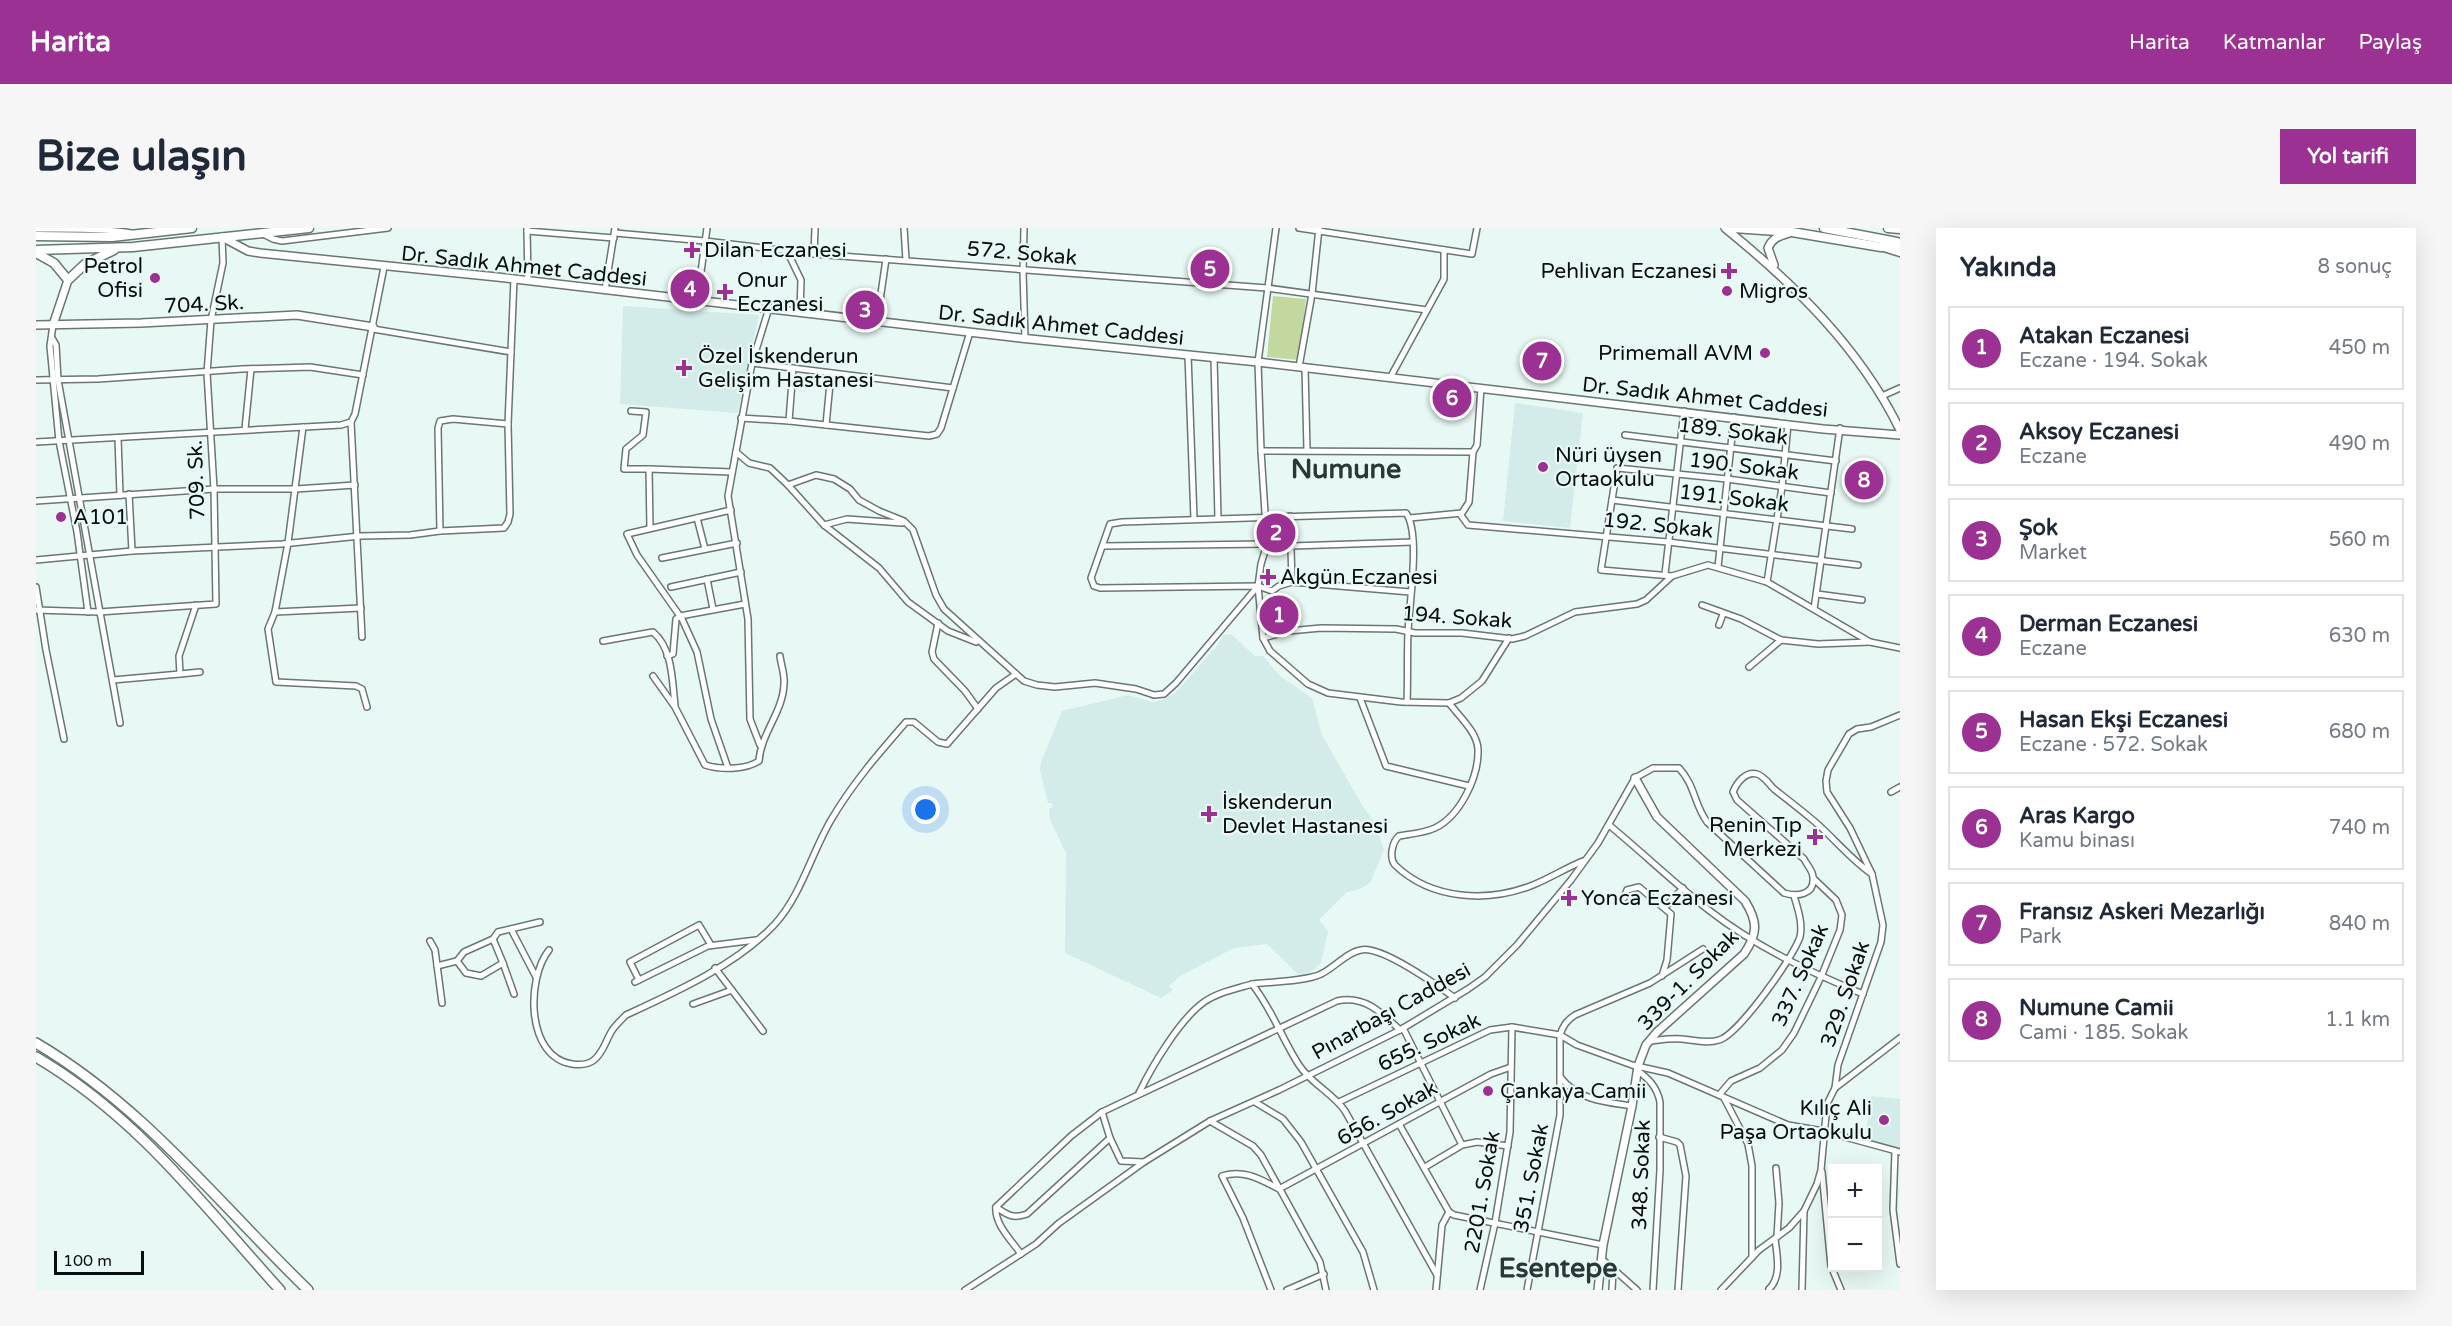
<!DOCTYPE html>
<html lang="tr">
<head>
<meta charset="utf-8">
<style>
  body { margin:0; font-family:"Varela Round",sans-serif; background:#f6f6f7; color:#1f2937 }
  .controls { position:absolute; right:18px; bottom:18px; display:grid; overflow:hidden; border-radius:0px; box-shadow:0 6px 24px #0002 }
  .controls button { width:54px; height:54px; display:grid; place-items:center; padding:0; border:0; border-bottom:2px solid #e0e1e3; background:#fff; color:#1f2937; font:30px sans-serif }
  .scale { position:absolute; left:18px; bottom:15px; width:90px; box-sizing:border-box; padding-left:6px; border:3px solid #090e0e; border-top:0; font-size:16px; line-height:21px; white-space:nowrap; color:#090e0e; -webkit-text-stroke:4px #e8f8f5; paint-order:stroke }
  .you { position:absolute; left:890px; top:582px; width:21px; height:21px; margin:-15px; border:4px solid #fff; border-radius:50%; background:#1a73e8; box-shadow:0 0 0 9px #1a73e833 }
  .badge { display:grid; place-items:center; width:39px; height:39px; border-radius:50%; background:#9b3193; color:#fff; font-size:20px; font-weight:700 }
  .pin { position:absolute; translate:-50% -50%; border:3px solid #fff; box-shadow:0 2px 6px #0006 }
  .list { margin:0; padding:0; list-style:none }
  h2 { display:flex; justify-content:space-between; align-items:center; height:78px; margin:0; padding:0 24px; font-size:26px }
  h2 small { font-size:20px; font-weight:400; color:#747a83 }
  .list li { display:grid; grid-template-columns:39px 1fr auto; gap:18px; align-items:center; box-sizing:border-box; height:84px; margin:0 12px 12px; padding:0 12px; border:2px solid #e0e1e3; border-radius:0px }
  .list b { display:block; font-size:22px; white-space:nowrap }
  .list p { margin:0; font-size:20px; white-space:nowrap; color:#747a83 }
  .list em { font-size:20px; font-style:normal; color:#747a83 }
  .map { position:relative; flex:none; width:1864px; height:1062px; overflow:hidden; border-radius:0px }
  header { display:flex; align-items:center; gap:36px; box-sizing:border-box; height:84px; padding:0 30px; background:#9b3193; color:#fff }
  header strong { font-size:28px }
  nav { display:flex; gap:33px; margin-inline-start:auto; font-size:21px }
  .intro { display:flex; align-items:center; justify-content:space-between; box-sizing:border-box; height:144px; padding:0 36px }
  h1 { margin:0; font-size:42px }
  .button { padding:15px 27px; border-radius:0px; background:#9b3193; color:#fff; font-size:21px; font-weight:700 }
  main { display:flex; gap:36px; padding:0 36px }
  aside { flex:1; background:#fff; border-radius:0px; box-shadow:0 6px 24px #0002 }
  .map>svg:first-child { display:block }
</style>
</head>
<body>
<header>
<strong>Harita</strong>
<nav><a>Harita</a><a>Katmanlar</a><a>Paylaş</a></nav>
</header>
<div class="intro"><h1>Bize ulaşın</h1><a class="button">Yol tarifi</a></div>
<main>
<div class="map">
<svg width="1864" height="1062" viewBox="0 0 1864 1062">
  <rect width="100%" height="100%" fill="#e8f8f5"/>
  <g fill="#d3ece9">
    <polygon points="587,78 723,87 702,185 584,176"/>
    <polygon points="1479,175 1547,185 1534,300 1467,293"/>
    <polygon points="1195,406 1219,428 1227,428 1244,448 1276,470 1286,507 1327,579 1340,596 1348,622 1334,655 1324,661 1311,664 1283,692 1292,703 1285,735 1273,746 1265,749 1231,716 1198,720 1144,748 1133,758 1137,762 1125,770 1029,725 1030,625 1014,592 1013,581 1017,579 1016,575 1012,575 1004,542 1005,534 1026,483 1092,467 1117,474 1126,472 1139,465 1180,419 1188,407"/>
    <polygon points="1835,868 1864,871 1864,919 1829,912"/>
  </g>
  <polygon fill="#c2d89f" points="1237,68 1270,71 1263,132 1231,129"/>
  <g fill="none" stroke-linecap="round" stroke-linejoin="round">
    <defs>
      <g id="minor">
        <polyline points="868,0 870,32"/>
        <polyline points="988,0 987,43 989,111"/>
        <polyline points="1263,0 1436,26 1441,0"/>
        <path d="M 0,1 C 25,1 80,0 99,6"/>
        <polyline points="491,1 492,53"/>
        <polyline points="491,3 578,10"/>
        <polyline points="579,5 669,13 778,26 1231,60 1391,82"/>
        <polyline points="227,6 237,11 246,13 352,0"/>
        <polyline points="751,23 765,52 764,84"/>
        <polyline points="778,26 779,0"/>
        <polyline points="569,62 579,0"/>
        <polyline points="661,73 671,0"/>
        <polyline points="841,93 850,31"/>
        <polyline points="17,97 14,118 23,213 41,304 52,384"/>
        <polyline points="337,101 475,124"/>
        <polyline points="16,110 20,117 22,152 84,495"/>
        <polyline points="1152,127 1158,291"/>
        <polyline points="1178,130 1182,290"/>
        <polyline points="716,135 917,160"/>
        <polyline points="1263,139 1276,66 1283,0"/>
        <polyline points="1269,140 1271,222"/>
        <polyline points="1354,150 1408,51 1408,22"/>
        <polyline points="0,152 62,151 206,141 274,139 327,147"/>
        <polyline points="1846,168 1864,160"/>
        <polyline points="595,183 610,184 607,207 590,221 588,241 613,241 614,300"/>
        <polyline points="705,190 753,193 893,208 901,206 905,200 934,104"/>
        <polyline points="753,193 757,140"/>
        <polyline points="315,194 326,409"/>
        <polyline points="790,197 795,145"/>
        <polyline points="267,199 252,315 239,384 232,401 240,454 320,458 326,461 331,479"/>
        <polyline points="209,201 215,141"/>
        <polyline points="1589,207 1800,233"/>
        <polyline points="82,210 84,267"/>
        <polyline points="0,214 305,197 315,194 319,186 348,39"/>
        <polyline points="1225,223 1437,224 1441,217 1445,160"/>
        <polyline points="700,224 713,235 734,240 752,257 780,247 798,251 814,261 823,272 843,283 868,293 877,302 900,367 908,381 988,453 1001,457 1019,459 1059,455 1100,461 1118,467 1128,466 1140,455 1222,358 1225,336 1231,316 1225,223 1222,134 1240,0"/>
        <polyline points="613,241 696,244"/>
        <polyline points="752,257 788,297 843,340 872,374 912,403 940,414"/>
        <polyline points="93,266 96,323"/>
        <polyline points="1576,272 1816,301"/>
        <polyline points="0,273 178,261 260,261 319,257"/>
        <polyline points="1424,286 1432,297 1632,314 1822,337"/>
        <polyline points="1254,288 1256,354"/>
        <polyline points="661,290 669,321"/>
        <polyline points="1374,290 1426,285 1433,274 1437,224"/>
        <polyline points="788,297 811,291 866,295"/>
        <polyline points="404,303 402,200 404,193 417,191 472,196"/>
        <polyline points="1067,318 1231,316"/>
        <polyline points="1256,318 1377,314"/>
        <polyline points="626,330 701,315"/>
        <polyline points="0,332 96,323 246,316 324,308 374,307 404,303 468,300 472,294 474,286 472,196 478,51"/>
        <polyline points="1682,339 1698,189"/>
        <polyline points="1629,346 1648,183"/>
        <polyline points="1636,348 1565,342 1581,240 1691,251 1795,265"/>
        <polyline points="671,351 677,381"/>
        <polyline points="1731,354 1746,259 1752,196"/>
        <polyline points="1222,358 1227,410 1234,423 1272,456 1292,465 1365,474 1413,475 1425,470 1446,453 1473,410"/>
        <polyline points="0,359 10,422 28,511"/>
        <polyline points="635,359 705,344"/>
        <polyline points="1781,366 1826,372"/>
        <polyline points="1666,377 1705,391 1745,412 1782,416 1834,414"/>
        <polyline points="1778,381 1804,200"/>
        <polyline points="0,382 63,384 180,376 178,261 171,145 175,92 187,35 186,9"/>
        <polyline points="239,384 325,380"/>
        <polyline points="902,395 896,424 898,431 929,463 942,481"/>
        <polyline points="1683,397 1687,386"/>
        <polyline points="1227,410 1253,403 1285,400 1360,401 1379,405 1426,405 1476,411 1489,408 1539,384 1601,376 1610,372 1636,348 1672,337 1731,354 1834,414 1864,420"/>
        <path d="M 567,413 L 617,404 C 637,421 636,453 639,477"/>
        <polyline points="631,428 637,426 640,391 644,388 709,376"/>
        <polyline points="1713,439 1745,412"/>
        <polyline points="144,446 164,444"/>
        <path d="M 617,448 L 639,479 L 669,537 C 685,542 709,542 723,533 C 725,505 747,484 748,456 C 749,447 745,437 744,428"/>
        <polyline points="77,452 144,446 143,428 160,377"/>
        <polyline points="1324,470 1350,538 1433,558"/>
        <path d="M 1371,474 C 1372,451 1371,428 1372,404 C 1373,377 1385,305 1370,285 L 1086,294 L 1074,296 L 1055,350 L 1058,358 L 1064,360 L 1222,358 L 1236,363 L 1243,358 L 1256,354 L 1374,364"/>
        <path d="M 1413,475 C 1423,488 1441,504 1442,521 C 1443,549 1424,588 1399,600 C 1388,605 1375,606 1363,608 C 1356,614 1353,630 1359,637 C 1395,672 1452,675 1497,657 C 1514,650 1530,640 1547,633"/>
        <polyline points="724,517 714,491 712,391 692,268 716,135 733,80"/>
        <polyline points="692,540 675,491 661,424 646,391 601,327 591,306 695,282"/>
        <polyline points="1855,564 1864,559"/>
        <path d="M 1573,597 C 1607,625 1639,656 1674,683 C 1720,719 1774,744 1827,766"/>
        <polyline points="1588,670 1591,662 1603,659 1635,686 1631,732 1626,748"/>
        <polyline points="1629,679 1647,660"/>
        <polyline points="475,701 500,749"/>
        <polyline points="457,711 467,735"/>
        <polyline points="394,713 399,722 406,775"/>
        <path d="M 513,722 C 490,751 490,829 536,836 C 543,837 552,837 558,832 C 568,824 570,811 577,801 C 581,796 586,791 590,787 C 640,764 700,737 738,697 C 765,668 775,626 795,592 C 816,556 843,525 870,494 L 878,494 L 902,514 L 911,516 L 960,460 L 980,446"/>
        <polyline points="421,733 428,724 457,711 462,704 504,694"/>
        <polyline points="401,738 421,733 430,745 445,748 467,735 478,766"/>
        <polyline points="679,740 727,803"/>
        <polyline points="603,752 594,734 663,697 675,717"/>
        <polyline points="599,754 672,718 720,712"/>
        <polyline points="657,776 696,762"/>
        <polyline points="1367,800 1426,917"/>
        <path d="M 1614,813 C 1624,812 1635,810 1646,811 C 1658,812 1671,816 1683,812 C 1702,807 1757,730 1764,709 C 1767,696 1762,681 1758,668"/>
        <path d="M 1601,842 C 1613,851 1621,859 1624,874 L 1624,942 L 1617,1062"/>
        <path d="M 1525,850 C 1542,872 1570,874 1596,878"/>
        <polyline points="1799,860 1802,837 1845,714 1847,697 1836,646"/>
        <path d="M 1103,865 C 1116,838 1144,791 1168,774 C 1182,764 1200,761 1216,756"/>
        <polyline points="1683,867 1695,853 1724,840 1746,822 1758,805 1785,749 1804,702 1806,687 1800,672 1778,651"/>
        <polyline points="1688,870 1712,916 1716,938 1716,1029"/>
        <polyline points="1219,874 1247,891 1265,914 1327,1024 1338,1062"/>
        <polyline points="1303,874 1454,802 1476,799 1524,807 1541,817 1596,837 1632,845 1752,897 1787,903 1864,924"/>
        <polyline points="1066,884 1074,910 1085,933 1108,934"/>
        <polyline points="1174,893 1217,918 1225,927 1284,1034 1290,1062"/>
        <polyline points="1363,896 1413,984"/>
        <polyline points="1623,909 1641,914 1644,917 1650,948 1642,1062"/>
        <polyline points="1859,923 1857,982 1864,1036"/>
        <polyline points="1389,939 1426,917 1441,914 1472,918"/>
        <polyline points="1740,940 1743,975 1741,1009"/>
        <polyline points="1786,944 1795,1038 1805,1062"/>
        <path d="M 960,979 C 971,987 977,991 991,986 L 1074,910"/>
        <polyline points="1413,984 1418,987 1567,1017"/>
        <path d="M 985,1026 C 976,1013 958,996 960,979 L 1035,908 L 1066,884 L 1301,773 C 1328,767 1345,784 1364,802"/>
        <polyline points="1567,1032 1601,1062"/>
        <path d="M 1401,1047 L 1309,883 C 1297,865 1275,856 1263,837 C 1246,811 1236,781 1216,756 C 1233,754 1272,753 1285,746 C 1298,740 1311,724 1325,722 C 1345,717 1402,758 1419,770"/>
        <path d="M 1733,1061 C 1746,1049 1741,1027 1739,1011"/>
        <path d="M 929,1062 L 1000,1016 L 1023,995 L 1108,934 L 1145,911 L 1174,893 L 1243,862 L 1364,802 L 1432,761 L 1449,749 L 1481,717 L 1535,652 L 1562,615 L 1599,550 L 1617,540 L 1643,540 C 1659,557 1658,576 1671,594 L 1748,665 C 1761,669 1779,667 1777,649 C 1777,643 1771,637 1768,631 L 1701,572 L 1697,564 C 1701,554 1710,543 1721,546 C 1728,548 1733,556 1738,561 C 1752,572 1765,582 1778,593 C 1798,610 1814,631 1836,646 L 1814,600 L 1791,564 L 1790,553 L 1792,542 L 1813,506 L 1821,501 L 1835,499 L 1864,487"/>
        <path d="M 1235,1062 L 1207,990 L 1186,948 C 1208,941 1224,951 1243,961 L 1455,846 L 1475,839"/>
        <polyline points="1251,1062 1288,1046"/>
        <polyline points="1400,1062 1406,997 1413,984"/>
        <polyline points="1444,1062 1459,995 1474,904 1476,799"/>
        <path d="M 1491,1062 L 1524,887 L 1524,807 C 1527,798 1530,793 1539,787 L 1614,755 L 1667,721"/>
        <polyline points="1576,1062 1577,1042"/>
        <polyline points="1685,1062 1723,1022 1753,1000 1768,983 1781,956 1785,942 1791,876 1799,860 1864,810"/>
        <polyline points="1766,1062 1768,983"/>
      </g>
      <g id="tertiary">
        <path d="M 1689,0 C 1758,56 1824,120 1864,202"/>
        <polyline points="186,9 212,23 224,25 461,49 984,110 1222,134 1787,201 1864,207"/>
        <path d="M 1738,37 L 1732,20 C 1736,10 1743,8 1753,5"/>
        <polyline points="0,97 105,95 261,87 337,99"/>
        <polyline points="17,97 32,52"/>
        <path d="M 1562,1062 L 1567,1017 L 1596,878 L 1602,838 L 1610,817 L 1621,804 L 1708,726 C 1722,705 1722,694 1709,673 L 1621,589 L 1599,550"/>
      </g>
      <polyline id="primary" points="1848,19 1864,24"/>
      <g id="trunk">
        <polyline points="1697,0 1756,4 1845,19 1864,17"/>
        <polyline points="1788,0 1861,14"/>
        <polyline points="1852,0 1864,1"/>
        <polyline points="0,8 76,9 156,0"/>
        <polyline points="0,22 97,19 273,0"/>
        <polyline points="0,25 18,35 32,52 49,36 78,22"/>
      </g>
      <g id="motorway">
        <path d="M 0,815 C 110,880 182,975 272,1062"/>
        <path d="M 0,829 C 102,889 166,976 244,1062"/>
      </g>
    </defs>
    <use href="#minor" stroke="#687774" stroke-width="8"/>
    <use href="#tertiary" stroke="#687774" stroke-width="10"/>
    <use href="#primary" stroke="#687774" stroke-width="11"/>
    <use href="#trunk" stroke="#687774" stroke-width="11"/>
    <use href="#motorway" stroke="#687774" stroke-width="12"/>
    <use href="#minor" stroke="#fff" stroke-width="5"/>
    <use href="#tertiary" stroke="#fff" stroke-width="7"/>
    <use href="#primary" stroke="#fff" stroke-width="8"/>
    <use href="#trunk" stroke="#fff" stroke-width="8"/>
    <use href="#motorway" stroke="#fff" stroke-width="9"/>
  </g>
  <g fill="#9b3193" stroke="#e8f8f5" stroke-width="2">
    <path d="M653 13h6v6h6v6h-6v6h-6v-6h-6v-6h6z"/>
    <path d="M1690 34h6v6h6v6h-6v6h-6v-6h-6v-6h6z"/>
    <circle cx="119" cy="50" r="6"/>
    <circle cx="1691" cy="63" r="6"/>
    <path d="M686 55h6v6h6v6h-6v6h-6v-6h-6v-6h6z"/>
    <circle cx="1729" cy="125" r="6"/>
    <path d="M645 131h6v6h6v6h-6v6h-6v-6h-6v-6h6z"/>
    <circle cx="1507" cy="239" r="6"/>
    <circle cx="25" cy="289" r="6"/>
    <path d="M1229 340h6v6h6v6h-6v6h-6v-6h-6v-6h6z"/>
    <path d="M1170 577h6v6h6v6h-6v6h-6v-6h-6v-6h6z"/>
    <path d="M1776 600h6v6h6v6h-6v6h-6v-6h-6v-6h6z"/>
    <path d="M1530 661h6v6h6v6h-6v6h-6v-6h-6v-6h6z"/>
    <circle cx="1452" cy="863" r="6"/>
    <circle cx="1848" cy="892" r="6"/>
  </g>
  <g text-anchor="middle" stroke-width="4.5" stroke-linejoin="round" paint-order="stroke">
    <g font-size="21" fill="#090e0e" stroke="#e8f8f5" text-anchor="start">
      <text x="668" y="29">Dilan Eczanesi</text>
      <text x="107" y="45" text-anchor="end">Petrol<tspan x="107" dy="24">Ofisi</tspan></text>
      <text x="1681" y="50" text-anchor="end">Pehlivan Eczanesi</text>
      <text x="701" y="59">Onur<tspan x="701" dy="24">Eczanesi</tspan></text>
      <text x="1703" y="70">Migros</text>
      <text x="1717" y="132" text-anchor="end">Primemall AVM</text>
      <text x="662" y="135">Özel İskenderun<tspan x="662" dy="24">Gelişim Hastanesi</tspan></text>
      <text x="1519" y="234">Nüri üysen<tspan x="1519" dy="24">Ortaokulu</tspan></text>
      <text x="37" y="296">A101</text>
      <text x="1244" y="356">Akgün Eczanesi</text>
      <text x="1186" y="581">İskenderun<tspan x="1186" dy="24">Devlet Hastanesi</tspan></text>
      <text x="1766" y="604" text-anchor="end">Renin Tıp<tspan x="1766" dy="24">Merkezi</tspan></text>
      <text x="1545" y="677">Yonca Eczanesi</text>
      <text x="1464" y="870">Çankaya Camii</text>
      <text x="1836" y="887" text-anchor="end">Kılıç Ali<tspan x="1836" dy="24">Paşa Ortaokulu</tspan></text>
    </g>
    <g font-size="21" fill="#090e0e" stroke="#e8f8f5">
      <text transform="translate(986 25) rotate(5)" y="7">572. Sokak</text>
      <text transform="translate(488 38) rotate(6)" y="7">Dr. Sadık Ahmet Caddesi</text>
      <text transform="translate(168 76) rotate(-3)" y="7">704. Sk.</text>
      <text transform="translate(1025 97) rotate(6)" y="7">Dr. Sadık Ahmet Caddesi</text>
      <text transform="translate(1669 169) rotate(6)" y="7">Dr. Sadık Ahmet Caddesi</text>
      <text transform="translate(1697 203) rotate(7)" y="7">189. Sokak</text>
      <text transform="translate(1708 238) rotate(7)" y="7">190. Sokak</text>
      <text transform="translate(160 252) rotate(-92)" y="7">709. Sk.</text>
      <text transform="translate(1698 270) rotate(7)" y="7">191. Sokak</text>
      <text transform="translate(1622 297) rotate(6)" y="7">192. Sokak</text>
      <text transform="translate(1421 389) rotate(4)" y="7">194. Sokak</text>
      <text transform="translate(1764 747) rotate(-66)" y="7">337. Sokak</text>
      <text transform="translate(1652 752) rotate(-45)" y="7">339-1. Sokak</text>
      <text transform="translate(1809 766) rotate(-71)" y="7">329. Sokak</text>
      <text transform="translate(1355 783) rotate(-29)" y="7">Pınarbaşı Caddesi</text>
      <text transform="translate(1393 814) rotate(-25)" y="7">655. Sokak</text>
      <text transform="translate(1351 885) rotate(-29)" y="7">656. Sokak</text>
      <text transform="translate(1605 947) rotate(-88)" y="7">348. Sokak</text>
      <text transform="translate(1495 950) rotate(-79)" y="7">351. Sokak</text>
      <text transform="translate(1446 964) rotate(-80)" y="7">2201. Sokak</text>
    </g>
    <g font-size="27" font-weight="bold" fill="#2a3735" stroke="#e8f8f5">
      <text x="1310" y="250">Numune</text>
      <text x="1522" y="1049">Esentepe</text>
    </g>
  </g>
</svg>
<div class="controls">
<button>+</button>
<button>−</button>
</div>
<div class="scale">100 m</div>
<div class="you"></div>
<div class="pin badge" style="left:1243px;top:387px">1</div>
<div class="pin badge" style="left:1240px;top:305px">2</div>
<div class="pin badge" style="left:829px;top:82px">3</div>
<div class="pin badge" style="left:654px;top:61px">4</div>
<div class="pin badge" style="left:1174px;top:41px">5</div>
<div class="pin badge" style="left:1416px;top:170px">6</div>
<div class="pin badge" style="left:1506px;top:133px">7</div>
<div class="pin badge" style="left:1828px;top:252px">8</div>
</div>
<aside>
<h2>Yakında<small>8 sonuç</small></h2>
<ul class="list">
<li><span class="badge">1</span><div><b>Atakan Eczanesi</b><p>Eczane · 194. Sokak</p></div><em>450 m</em></li>
<li><span class="badge">2</span><div><b>Aksoy Eczanesi</b><p>Eczane</p></div><em>490 m</em></li>
<li><span class="badge">3</span><div><b>Şok</b><p>Market</p></div><em>560 m</em></li>
<li><span class="badge">4</span><div><b>Derman Eczanesi</b><p>Eczane</p></div><em>630 m</em></li>
<li><span class="badge">5</span><div><b>Hasan Ekşi Eczanesi</b><p>Eczane · 572. Sokak</p></div><em>680 m</em></li>
<li><span class="badge">6</span><div><b>Aras Kargo</b><p>Kamu binası</p></div><em>740 m</em></li>
<li><span class="badge">7</span><div><b>Fransız Askeri Mezarlığı</b><p>Park</p></div><em>840 m</em></li>
<li><span class="badge">8</span><div><b>Numune Camii</b><p>Cami · 185. Sokak</p></div><em>1.1 km</em></li>
</ul>
</aside>
</main>
</body>
</html>
